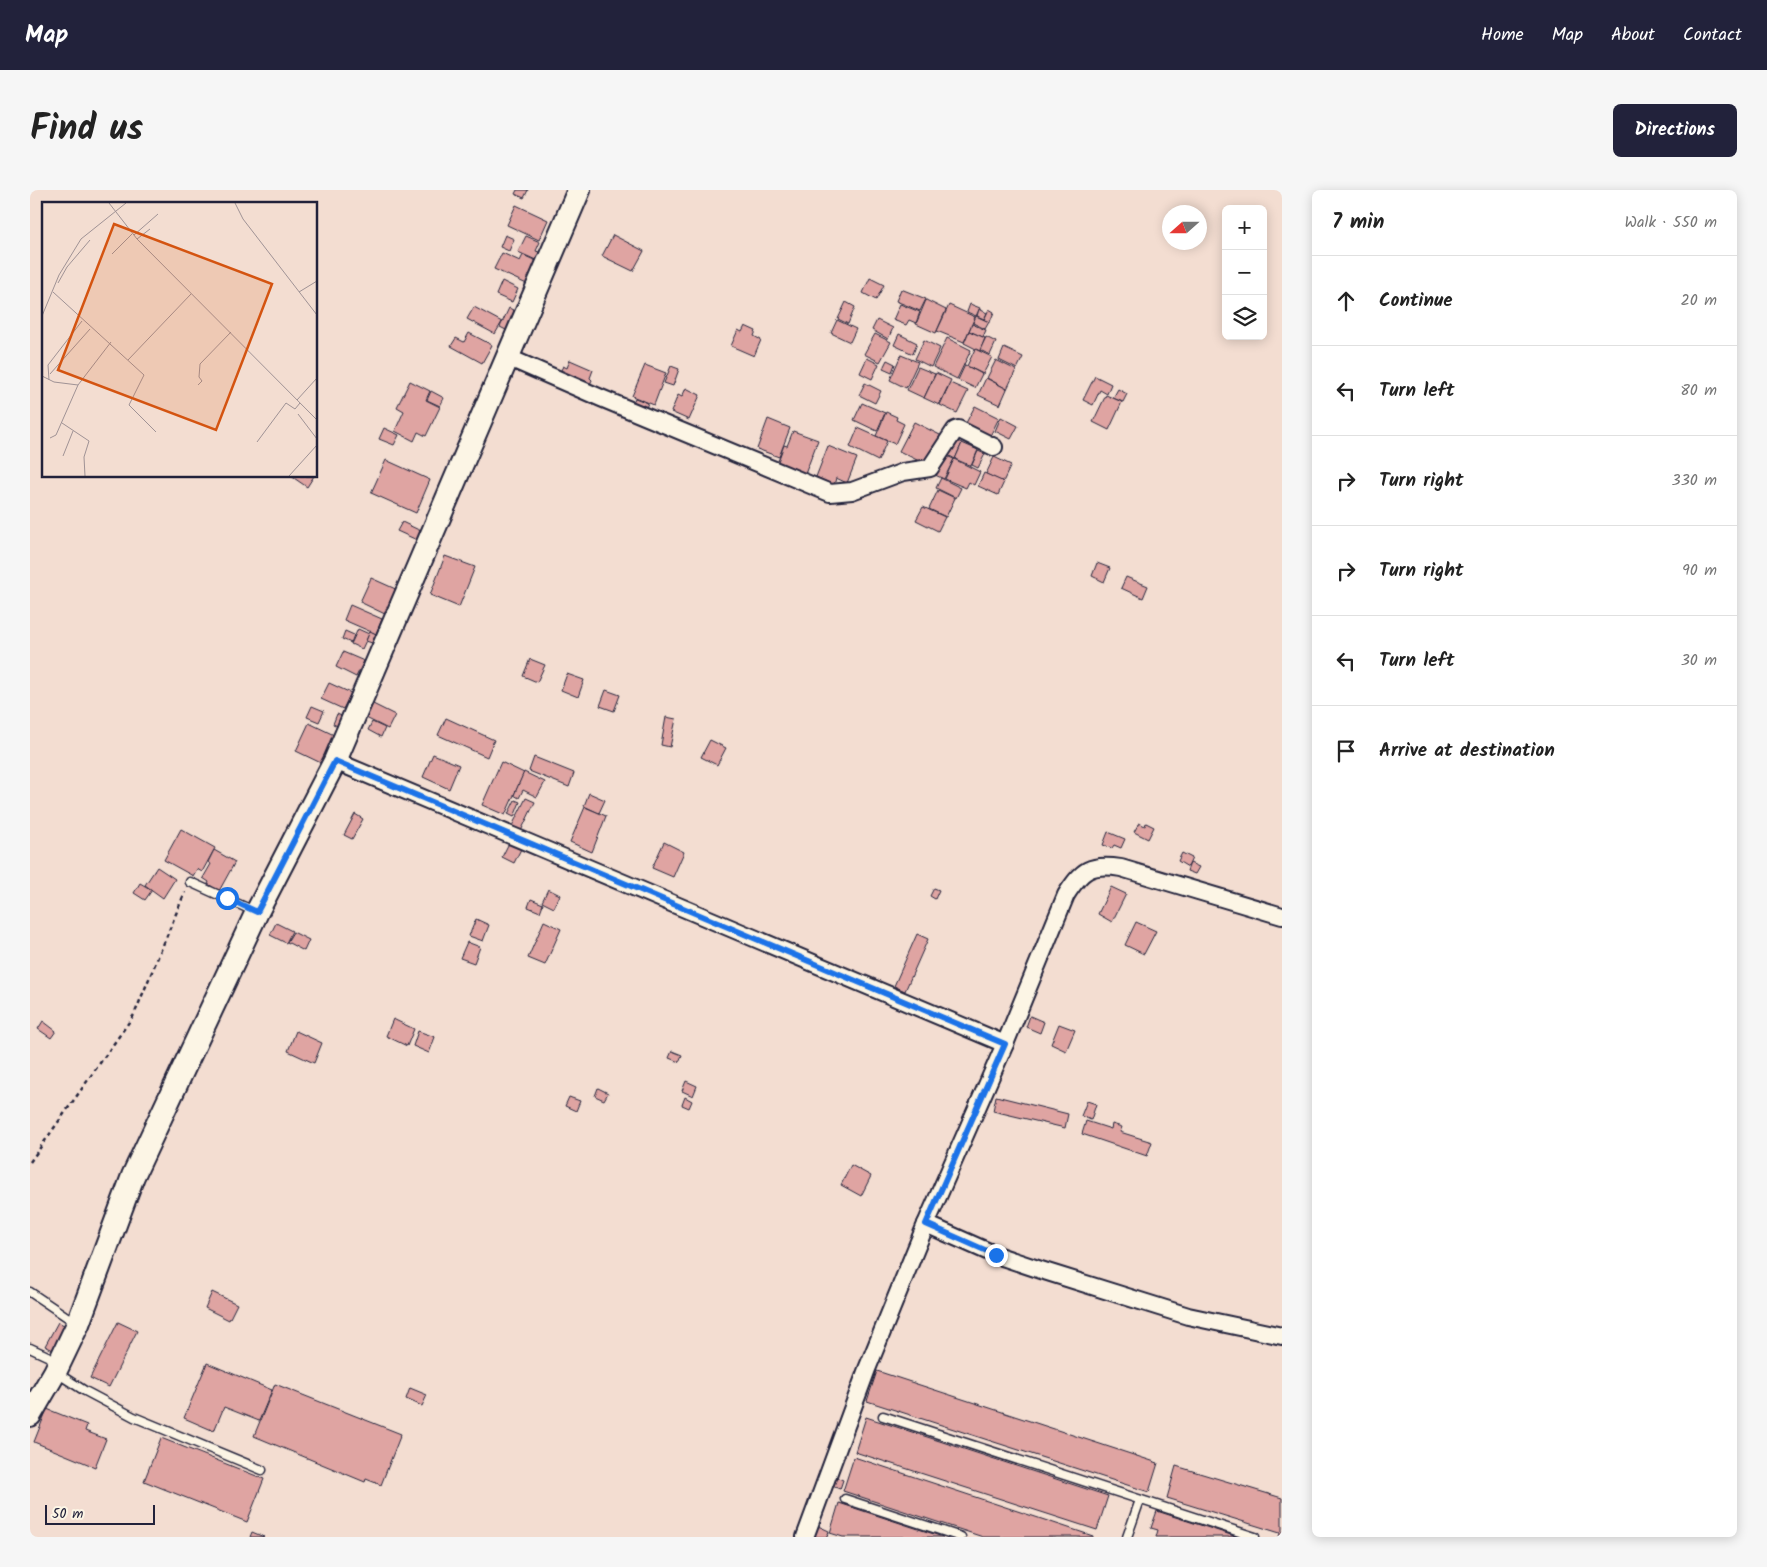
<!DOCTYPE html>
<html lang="en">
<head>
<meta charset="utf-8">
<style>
  body { margin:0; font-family:Kalam,sans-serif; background:#f6f6f6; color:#222 }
  .controls { position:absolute; right:15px; top:15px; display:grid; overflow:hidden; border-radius:8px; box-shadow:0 2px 12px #0003 }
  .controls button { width:45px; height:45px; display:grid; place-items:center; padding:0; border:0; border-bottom:1px solid #e0e0e0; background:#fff; color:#222; font:25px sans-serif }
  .compass { position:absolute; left:1132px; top:15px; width:45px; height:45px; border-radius:50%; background:#fff; box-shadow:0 2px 12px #0003; rotate:249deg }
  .scale { position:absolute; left:15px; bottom:12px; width:110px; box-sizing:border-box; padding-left:5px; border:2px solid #22223b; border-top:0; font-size:14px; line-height:18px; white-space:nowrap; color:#22223b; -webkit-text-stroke:4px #fcf5e5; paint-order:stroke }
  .stop { position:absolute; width:15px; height:15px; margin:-11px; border:4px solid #1a73e8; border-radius:50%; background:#fff }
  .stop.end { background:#1a73e8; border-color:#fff; box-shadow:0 1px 5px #0008 }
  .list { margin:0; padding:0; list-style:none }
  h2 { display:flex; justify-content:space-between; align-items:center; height:65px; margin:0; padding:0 20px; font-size:21px }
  h2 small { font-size:16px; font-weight:400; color:#767676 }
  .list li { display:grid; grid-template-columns:32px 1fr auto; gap:15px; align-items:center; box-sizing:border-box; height:90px; padding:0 20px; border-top:1px solid #e0e0e0 }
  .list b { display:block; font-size:19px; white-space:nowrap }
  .list em { font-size:16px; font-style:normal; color:#767676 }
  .icon { flex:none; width:28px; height:28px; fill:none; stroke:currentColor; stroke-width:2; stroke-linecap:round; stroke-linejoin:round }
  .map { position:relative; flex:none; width:1252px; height:1347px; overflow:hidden; border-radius:8px }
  header { display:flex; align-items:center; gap:30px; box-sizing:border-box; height:70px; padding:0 25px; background:#22223b; color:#fff }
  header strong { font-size:24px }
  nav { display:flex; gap:28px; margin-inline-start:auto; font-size:18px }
  .intro { display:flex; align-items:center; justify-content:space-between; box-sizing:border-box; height:120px; padding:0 30px }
  h1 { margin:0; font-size:35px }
  .button { padding:12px 22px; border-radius:8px; background:#22223b; color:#fff; font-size:18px; font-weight:700 }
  main { display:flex; gap:30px; padding:0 30px }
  aside { flex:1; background:#fff; border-radius:8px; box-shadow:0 2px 12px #0003 }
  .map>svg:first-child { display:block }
</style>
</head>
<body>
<header>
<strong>Map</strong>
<nav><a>Home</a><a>Map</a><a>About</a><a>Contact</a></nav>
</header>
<div class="intro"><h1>Find us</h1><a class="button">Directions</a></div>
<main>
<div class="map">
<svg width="1252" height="1347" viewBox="0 0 1252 1347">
  <rect width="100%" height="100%" fill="#f3ddd1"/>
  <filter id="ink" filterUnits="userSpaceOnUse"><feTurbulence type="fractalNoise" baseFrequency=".02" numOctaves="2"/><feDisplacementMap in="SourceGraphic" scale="10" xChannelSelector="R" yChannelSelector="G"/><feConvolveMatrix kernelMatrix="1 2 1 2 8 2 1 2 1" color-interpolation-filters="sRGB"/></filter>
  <g filter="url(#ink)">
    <g fill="#dfa4a2" stroke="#22223b">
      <polygon points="487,0 498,0 494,8 485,4"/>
      <polygon points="486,15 518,30 509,50 477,35"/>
      <polygon points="475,45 484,49 479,61 470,57"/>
      <polygon points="583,45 614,61 603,81 572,66"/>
      <polygon points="496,46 510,52 506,61 512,63 508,71 488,62"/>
      <polygon points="472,63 490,71 493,65 511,73 501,96 464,79"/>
      <polygon points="840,88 854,95 846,110 833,103"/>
      <polygon points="472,91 488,99 482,112 466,105"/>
      <polygon points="871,99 896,109 890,121 866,111"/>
      <polygon points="896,110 916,120 906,143 886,134"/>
      <polygon points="816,112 825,117 818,134 808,129"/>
      <polygon points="870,114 890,122 886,133 879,130 876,135 863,130"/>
      <polygon points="940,114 950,118 946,126 937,122"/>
      <polygon points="919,115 945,127 934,152 907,141"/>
      <polygon points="444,117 472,132 465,144 437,129"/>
      <polygon points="479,118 489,123 480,142 470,137"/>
      <polygon points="949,119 957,123 954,129 947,126"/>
      <polygon points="959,119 964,122 960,132 954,130"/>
      <polygon points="946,126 959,132 955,139 943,133"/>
      <polygon points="807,130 826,139 820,152 801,143"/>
      <polygon points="847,130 863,138 858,149 842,140"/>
      <polygon points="942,134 956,140 953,147 939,141"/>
      <polygon points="715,136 726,141 724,146 731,150 724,166 701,156 708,140 712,142"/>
      <polygon points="939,141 955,148 950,161 934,153"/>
      <polygon points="439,143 462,155 452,173 421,156 426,148 434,152"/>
      <polygon points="845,144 861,152 850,172 834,164"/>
      <polygon points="869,144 887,153 883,164 864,155"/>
      <polygon points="956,147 966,152 960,165 950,160"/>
      <polygon points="917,148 941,160 927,189 903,177"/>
      <polygon points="894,150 910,158 901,177 885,169"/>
      <polygon points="974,158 993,167 987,179 969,170"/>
      <polygon points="945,159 962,167 953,184 937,176"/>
      <polygon points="871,165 888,172 876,198 860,190"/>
      <polygon points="837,168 849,174 842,189 830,183"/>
      <polygon points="540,170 563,180 560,188 562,190 557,201 527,188 533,176 537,178"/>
      <polygon points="857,170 865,174 862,182 853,178"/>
      <polygon points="966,170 986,180 977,199 957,188"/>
      <polygon points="615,175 636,183 624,215 602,206"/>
      <polygon points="935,175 952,184 945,198 928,190"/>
      <polygon points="641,176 649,179 643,196 634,193"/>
      <polygon points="888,177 905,184 894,208 877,200"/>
      <polygon points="906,183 921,190 909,215 894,208"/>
      <polygon points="1065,186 1081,194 1077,204 1070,200 1063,215 1053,210"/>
      <polygon points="956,188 977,199 970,215 948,205"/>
      <polygon points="380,191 400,201 396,210 410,217 396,246 388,242 384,251 365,241 374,221 367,217"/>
      <polygon points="835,193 851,201 845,213 829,205"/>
      <polygon points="920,193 938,201 927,223 910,215"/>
      <polygon points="656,198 670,205 659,230 641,222 648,205 652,207"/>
      <polygon points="1088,199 1097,204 1093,212 1083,208"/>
      <polygon points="401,201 414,208 410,216 397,210"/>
      <polygon points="1076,205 1092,212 1079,240 1063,232"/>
      <polygon points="605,208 618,213 615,220 602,214"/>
      <polygon points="832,213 855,223 847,241 824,230"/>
      <polygon points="945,216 969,228 960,246 936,233"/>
      <polygon points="856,222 867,227 866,230 874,234 865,254 846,246"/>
      <polygon points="971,227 988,236 981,249 965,241"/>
      <polygon points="738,229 760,238 749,267 727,259"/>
      <polygon points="884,232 912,246 897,275 869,261"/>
      <polygon points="354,238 369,245 364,255 349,249"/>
      <polygon points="828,238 857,251 848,271 820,257"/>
      <polygon points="763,241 788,250 775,284 747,274 754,255 757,256"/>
      <polygon points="925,250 932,253 925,269 918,265"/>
      <polygon points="932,253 948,260 941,276 925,269"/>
      <polygon points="798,256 827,268 817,293 806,288 804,295 786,287"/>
      <polygon points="948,261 955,264 948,278 942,275"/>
      <polygon points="914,265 924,269 914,289 905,285"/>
      <polygon points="964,267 981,275 973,292 956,284"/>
      <polygon points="924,269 950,282 944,295 939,292 936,298 915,289"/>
      <polygon points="356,270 400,290 386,323 341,303"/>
      <polygon points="954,283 974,292 968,305 948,296"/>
      <polygon points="261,286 284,286 277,297"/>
      <polygon points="911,288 931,298 926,308 906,298"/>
      <polygon points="908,300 925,308 916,327 899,319"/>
      <polygon points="893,317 915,327 908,341 886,330"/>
      <polygon points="372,332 391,341 387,350 367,341"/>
      <polygon points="415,366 445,377 429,417 400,405"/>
      <polygon points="1067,373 1080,378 1074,392 1062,386"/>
      <polygon points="1096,387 1118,396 1113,408 1091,398"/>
      <polygon points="341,388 370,401 359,426 330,412"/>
      <polygon points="320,415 352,429 346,444 314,430"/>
      <polygon points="328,439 339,444 332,459 321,454"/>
      <polygon points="315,441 324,445 321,453 312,449"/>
      <polygon points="340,441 346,444 342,453 336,451"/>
      <polygon points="313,462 334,471 326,487 306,477"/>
      <polygon points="500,469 515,475 507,492 493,486"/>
      <polygon points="537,484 554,490 548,507 531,500"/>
      <polygon points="299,493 321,503 313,519 291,509"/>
      <polygon points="576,500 590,505 584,521 570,516"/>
      <polygon points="343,514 365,525 358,539 336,528"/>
      <polygon points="282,516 294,521 289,532 277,527"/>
      <polygon points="307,524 318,529 314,539 303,534"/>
      <polygon points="636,527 646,529 640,557 631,555"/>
      <polygon points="416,528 464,550 457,567 408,545"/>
      <polygon points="342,532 355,538 351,547 338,540"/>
      <polygon points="279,533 304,545 291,573 266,561"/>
      <polygon points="680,550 696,558 687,575 671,567"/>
      <polygon points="403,564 429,575 419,599 393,587"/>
      <polygon points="504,567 544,583 539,597 499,581"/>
      <polygon points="471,572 494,583 475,625 452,615"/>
      <polygon points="494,582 515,592 507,607 493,600 489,608 484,605"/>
      <polygon points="559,603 575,610 569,623 554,616"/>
      <polygon points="496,608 505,612 491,641 482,636"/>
      <polygon points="485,610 490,612 484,627 478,624"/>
      <polygon points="555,617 576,626 562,662 540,652"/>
      <polygon points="325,624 333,629 322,649 314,645"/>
      <polygon points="1109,633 1115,636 1116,633 1124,637 1118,649 1104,642"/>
      <polygon points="151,639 185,658 172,682 167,679 163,686 134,670"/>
      <polygon points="1078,642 1095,649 1091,658 1084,655 1082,658 1073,655"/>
      <polygon points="480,651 492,657 484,673 472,667"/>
      <polygon points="634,652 654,662 643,687 622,678"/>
      <polygon points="184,660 205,672 189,701 178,694 179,692 173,688 181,674 178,672"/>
      <polygon points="1152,663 1162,668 1158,677 1148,671"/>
      <polygon points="1160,673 1169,677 1165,684 1157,681"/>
      <polygon points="127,677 145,689 133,708 115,695"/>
      <polygon points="110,693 122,700 115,710 104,703"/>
      <polygon points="1081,697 1096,704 1082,732 1068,724"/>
      <polygon points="904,698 909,700 905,709 900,706"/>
      <polygon points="518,699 530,705 524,718 512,712"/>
      <polygon points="501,709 513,714 510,722 498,717"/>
      <polygon points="446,729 459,735 453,751 439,746"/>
      <polygon points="514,731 531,739 515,775 498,768"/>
      <polygon points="1106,732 1126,741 1114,764 1095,755"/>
      <polygon points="246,733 262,741 256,753 240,745"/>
      <polygon points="263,742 279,750 274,761 257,752"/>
      <polygon points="887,744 898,749 875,801 864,796"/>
      <polygon points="437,752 450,757 444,773 430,768"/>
      <polygon points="1000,826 1014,832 1010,843 996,837"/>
      <polygon points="363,829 384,839 377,856 356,846"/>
      <polygon points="13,831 26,841 21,848 8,839"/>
      <polygon points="1029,834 1045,840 1036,861 1021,854"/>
      <polygon points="266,841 292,853 284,873 258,861"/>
      <polygon points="388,841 405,847 399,863 383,856"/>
      <polygon points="642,861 652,865 649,872 639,868"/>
      <polygon points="656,891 667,896 663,906 652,901"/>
      <polygon points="568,898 578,903 574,910 565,906"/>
      <polygon points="966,906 1038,924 1035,938 963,921"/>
      <polygon points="539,907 550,911 546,921 535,916"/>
      <polygon points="655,907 662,911 659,918 652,915"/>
      <polygon points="1057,911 1066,914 1061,930 1051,926"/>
      <polygon points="1056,931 1081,939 1082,934 1092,937 1090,942 1122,952 1117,966 1052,944"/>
      <polygon points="821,975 841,986 831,1006 811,995"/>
      <polygon points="182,1102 207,1114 199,1130 175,1118"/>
      <polygon points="28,1132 42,1139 29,1163 15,1156"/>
      <polygon points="88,1132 107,1141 79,1197 60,1188"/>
      <polygon points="177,1173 242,1200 229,1231 194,1217 184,1241 154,1228"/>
      <polygon points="847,1181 1128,1273 1119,1302 837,1211"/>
      <polygon points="245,1194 371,1244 351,1295 336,1289 335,1292 224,1246"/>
      <polygon points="380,1198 397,1205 392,1216 376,1209"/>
      <polygon points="17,1219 57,1235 55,1241 76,1249 65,1277 4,1252"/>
      <polygon points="836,1227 1078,1306 1067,1340 825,1262"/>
      <polygon points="131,1248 234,1289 217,1332 114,1291"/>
      <polygon points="824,1267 1063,1346 1063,1347 953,1347 813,1301"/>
      <polygon points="1146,1276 1252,1308 1252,1347 1249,1347 1250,1343 1137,1308"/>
      <polygon points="806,1287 813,1290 810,1299 802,1296"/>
      <polygon points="809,1313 913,1347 813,1347 800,1343"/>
      <polygon points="1127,1321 1207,1347 1126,1347 1128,1340 1121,1338"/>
      <polygon points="788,1336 799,1341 797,1347 783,1347"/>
      <polygon points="222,1342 234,1347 220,1347"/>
    </g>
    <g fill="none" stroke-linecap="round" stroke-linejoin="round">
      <defs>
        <g id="lane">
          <polyline points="160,692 226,722"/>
          <polyline points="0,1102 46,1133"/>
          <polyline points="0,1158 28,1171"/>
          <polyline points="27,1183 55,1201 104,1227 232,1280"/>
          <polyline points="853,1226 1225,1347"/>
          <polyline points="815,1309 931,1347"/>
          <polyline points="1097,1347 1110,1310"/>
        </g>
        <g id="street">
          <polyline points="477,167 571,208 800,303 822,301 873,282 900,278 925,240 928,239 964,257"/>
          <polyline points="305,571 975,854"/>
          <polyline points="896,1034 966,1065 1011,1080 1158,1126 1252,1146"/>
          <path d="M 775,1347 L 837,1179 L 896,1034 L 975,854 L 1036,705 C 1052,680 1060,673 1091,678 L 1252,726"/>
        </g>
        <polyline id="secondary" points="0,1225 25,1182 48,1134 103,986 227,722 305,571 549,0"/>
      </defs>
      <use href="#lane" stroke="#22223b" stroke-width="11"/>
      <use href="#street" stroke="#22223b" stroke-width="20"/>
      <use href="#secondary" stroke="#22223b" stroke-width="26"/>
      <polyline stroke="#22223b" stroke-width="2.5" stroke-dasharray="4 4" stroke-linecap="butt" points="0,972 104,825 155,702"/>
      <use href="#lane" stroke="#fcf5e5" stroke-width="8"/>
      <use href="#street" stroke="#fcf5e5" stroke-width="16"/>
      <use href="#secondary" stroke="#fcf5e5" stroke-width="22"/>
    </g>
  </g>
  <g fill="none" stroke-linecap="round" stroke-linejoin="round" filter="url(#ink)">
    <polyline stroke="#1a73e8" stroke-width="6" points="197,708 227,722 305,571 975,854 896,1034 966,1065"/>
  </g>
  <g transform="translate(12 12)">
    <rect width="275" height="275" fill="#f3ddd1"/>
    <path fill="none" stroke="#9f9295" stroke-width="1" d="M 67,1 L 95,37 L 275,218M 193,1 L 201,17 L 275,113M 92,33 L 116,12M 95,37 L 108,27M 70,52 L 90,32M 16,81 L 25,65 L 48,38M 11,90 L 102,173 L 87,203 L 114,230M 257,90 L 275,79M 0,114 L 17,73 L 39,37 L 84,1M 86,158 L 149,92M 8,172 L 48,127M 0,174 L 12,180 L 36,183M 7,178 L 6,163 L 40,119M 156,183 L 160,179 L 157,175 L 158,162 L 189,130M 255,198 L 275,176 L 275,168M 256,212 L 275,237M 20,221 L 47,239 L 42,255 L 43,274M 8,236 L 14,233 L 36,183 L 69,140M 215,240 L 244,201 L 253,207 L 258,201M 21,254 L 31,229M 247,274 L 275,243"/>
    <path fill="#d45411" fill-opacity="0.15" stroke="#d45411" stroke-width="2.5" d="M 72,22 L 230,82 L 174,228 L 16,168 Z"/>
    <rect width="275" height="275" fill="none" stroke="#22223b" stroke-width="2.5"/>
  </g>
</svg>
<div class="controls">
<button>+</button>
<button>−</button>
<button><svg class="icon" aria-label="layers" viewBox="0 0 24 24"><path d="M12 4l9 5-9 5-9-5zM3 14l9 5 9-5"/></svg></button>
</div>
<svg class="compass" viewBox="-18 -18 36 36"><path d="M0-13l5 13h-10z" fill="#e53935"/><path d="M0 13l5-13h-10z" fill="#767676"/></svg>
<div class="scale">50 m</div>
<div class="stop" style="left:197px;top:708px"></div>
<div class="stop end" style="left:966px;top:1065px"></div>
</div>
<aside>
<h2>7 min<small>Walk · 550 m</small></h2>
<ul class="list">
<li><svg class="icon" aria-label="ahead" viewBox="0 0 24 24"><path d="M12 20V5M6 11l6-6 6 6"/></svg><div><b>Continue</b></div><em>20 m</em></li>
<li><svg class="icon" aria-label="left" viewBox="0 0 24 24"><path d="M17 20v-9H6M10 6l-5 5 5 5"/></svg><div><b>Turn left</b></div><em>80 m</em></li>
<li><svg class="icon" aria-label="right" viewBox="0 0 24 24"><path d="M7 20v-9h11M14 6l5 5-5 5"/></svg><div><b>Turn right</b></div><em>330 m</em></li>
<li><svg class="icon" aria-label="right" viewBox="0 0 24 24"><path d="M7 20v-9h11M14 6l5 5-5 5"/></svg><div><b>Turn right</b></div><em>90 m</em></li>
<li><svg class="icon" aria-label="left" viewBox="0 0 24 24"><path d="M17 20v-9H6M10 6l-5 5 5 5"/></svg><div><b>Turn left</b></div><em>30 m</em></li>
<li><svg class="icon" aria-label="arrive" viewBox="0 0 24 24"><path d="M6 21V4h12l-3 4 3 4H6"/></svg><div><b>Arrive at destination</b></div></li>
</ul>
</aside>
</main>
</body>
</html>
